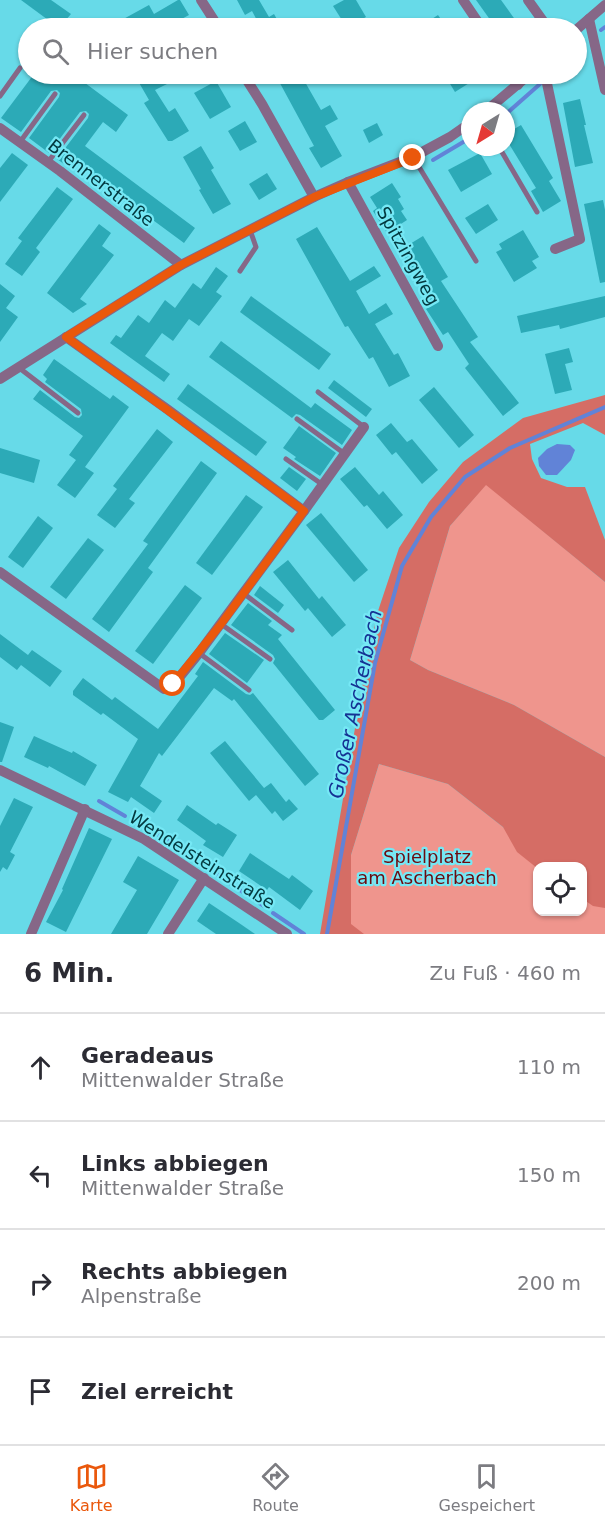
<!DOCTYPE html>
<html lang="de">
<head>
<meta charset="utf-8">
<style>
  body { margin:0; font-family:"DejaVu Sans",sans-serif; background:#f7f7f7; color:#2b2b33 }
  .controls { position:absolute; right:18px; bottom:18px; display:grid; overflow:hidden; border-radius:12px; box-shadow:0 2px 4px #0004 }
  .controls button { width:54px; height:54px; display:grid; place-items:center; padding:0; border:0; border-bottom:2px solid #e1e1e2; background:#fff; color:#2b2b33; font:30px sans-serif }
  .compass { position:absolute; left:461px; top:102px; width:54px; height:54px; border-radius:50%; background:#fff; box-shadow:0 2px 4px #0004; rotate:217deg }
  .stop { position:absolute; width:18px; height:18px; margin:-14px; border:4px solid #ea580c; border-radius:50%; background:#fff }
  .stop.end { background:#ea580c; border-color:#fff; box-shadow:0 2px 6px #0008 }
  .list { margin:0; padding:0; list-style:none }
  h2 { display:flex; justify-content:space-between; align-items:center; height:78px; margin:0; padding:0 24px; font-size:26px }
  h2 small { font-size:20px; font-weight:400; color:#7c7c81 }
  .list li { display:grid; grid-template-columns:39px 1fr auto; gap:18px; align-items:center; box-sizing:border-box; height:108px; padding:0 24px; border-top:2px solid #e1e1e2 }
  .list b { display:block; font-size:22px; white-space:nowrap }
  .list p { margin:0; font-size:20px; white-space:nowrap; color:#7c7c81 }
  .list em { font-size:20px; font-style:normal; color:#7c7c81 }
  .icon { flex:none; width:33px; height:33px; fill:none; stroke:currentColor; stroke-width:2; stroke-linecap:round; stroke-linejoin:round }
  .map { position:relative; flex:none; width:605px; height:934px; overflow:hidden }
  .search { position:absolute; background:#fff; box-shadow:0 2px 4px #0004; left:18px; right:18px; top:18px; height:66px; display:flex; align-items:center; gap:15px; box-sizing:border-box; padding:0 21px; border-radius:33px; color:#7c7c81; font-size:22px }
  .sheet { height:510px; background:#fff }
  nav { display:flex; justify-content:space-around; align-items:center; box-sizing:border-box; height:84px; border-top:2px solid #e1e1e2; background:#fff; font-size:16px; color:#7c7c81 }
  nav a { display:grid; justify-items:center; gap:3px }
  nav .on { color:#ea580c }
  .map>svg:first-child { display:block }
</style>
</head>
<body>
<div class="map">
<svg width="605" height="934" viewBox="0 0 605 934">
  <rect width="100%" height="100%" fill="#67dae8"/>
  <g fill="#ef958d">
    <polygon points="486,484 605,582 605,757 514,705 428,670 410,660 450,526"/>
    <polygon points="379,764 448,784 503,827 538,866 538,912 582,912 583,885 605,902 605,934 337,934 351,855"/>
  </g>
  <polygon fill="#d56d65" points="605,395 605,435 583,423 530,444 532,459 541,478 567,487 585,487 605,540 605,582 486,485 450,526 410,660 428,670 514,705 605,757 605,908 593,906 583,899 582,866 538,866 537,868 517,852 503,827 448,784 379,764 351,855 351,924 364,934 320,934 362,687 377,614 399,548 429,502 463,462 523,418"/>
  <polygon fill="#6183d7" points="557,444 570,445 575,450 571,460 557,475 546,475 539,466 538,458 547,449"/>
  <g fill="none" stroke-linecap="round" stroke-linejoin="round">
    <g stroke="#6183d7" stroke-width="4">
      <polyline points="601,30 605,27"/>
      <polyline points="576,50 584,44"/>
      <polyline points="506,114 540,84"/>
      <polyline points="433,160 470,138"/>
      <polyline points="99,801 125,816"/>
      <polyline points="133,820 160,836"/>
      <polyline points="166,840 179,848"/>
      <polyline points="204,865 224,879"/>
      <polyline points="231,884 264,906"/>
      <polyline points="273,913 304,934"/>
      <polyline points="327,934 375,663 402,566 431,517 465,477 510,448 605,407"/>
    </g>
  </g>
  <g fill="#2caab7">
    <polygon points="21,0 51,0 71,14 59,28"/>
    <polygon points="178,0 180,0 189,15 165,28 160,23 151,28 107,28 149,5 154,14"/>
    <polygon points="237,0 259,0 269,17 274,14 282,28 261,28 252,11 245,15"/>
    <polygon points="344,0 356,0 366,17 347,28 333,6"/>
    <polygon points="476,0 501,0 521,28 496,28"/>
    <polygon points="438,15 447,28 418,28"/>
    <polygon points="34,74 73,74 128,115 116,132 103,122 85,146 195,228 184,243 73,161 68,167 57,159 88,118 89,114 86,111 80,112 49,153 29,138 59,97 60,93 57,90 51,91 21,132 1,118"/>
    <polygon points="134,74 161,74 167,84 155,90 169,112 175,108 189,131 172,141 168,141 144,103 149,100"/>
    <polygon points="275,74 320,74 305,82 321,110 330,105 338,119 325,126 342,156 321,168 309,148 314,146"/>
    <polygon points="444,74 469,74 474,80 455,92"/>
    <polygon points="216,81 231,107 210,119 194,93"/>
    <polygon points="580,99 586,125 584,125 593,163 575,167 563,103"/>
    <polygon points="245,121 257,142 240,151 228,131"/>
    <polygon points="377,123 383,135 369,143 363,130"/>
    <polygon points="521,125 553,178 549,181 561,201 543,212 531,191 536,188 506,139 506,134"/>
    <polygon points="201,146 214,168 211,170 231,204 213,214 199,190 201,189 183,157"/>
    <polygon points="12,153 28,165 0,202 0,168"/>
    <polygon points="480,153 492,174 461,192 448,170"/>
    <polygon points="267,173 277,189 259,200 249,184"/>
    <polygon points="392,183 401,197 398,199 404,209 401,211 407,220 387,233 373,211 377,208 370,197"/>
    <polygon points="57,187 73,199 36,248 40,252 22,276 5,264 22,241 18,238"/>
    <polygon points="603,200 605,210 605,282 600,283 584,204"/>
    <polygon points="488,204 498,220 476,234 465,218"/>
    <polygon points="99,224 111,233 102,246 114,255 80,299 87,304 73,313 47,293"/>
    <polygon points="317,227 350,281 374,266 381,276 356,291 369,314 386,303 393,314 375,324 394,355 398,353 410,376 389,387 373,357 369,359 348,326 345,327 296,239"/>
    <polygon points="523,230 539,257 532,261 537,268 514,282 496,252 502,249 499,244"/>
    <polygon points="423,236 448,277 441,281 478,337 470,342 519,403 503,416 465,368 469,364 448,332 443,335 426,309 433,305 400,250"/>
    <polygon points="216,267 228,276 216,292 222,296 199,326 189,319 173,341 162,333 145,356 170,374 164,382 110,343 116,335 121,338 138,315 149,323 165,300 175,308 193,283 201,289"/>
    <polygon points="0,284 15,296 6,308 18,317 0,342"/>
    <polygon points="251,296 331,354 319,370 240,312"/>
    <polygon points="605,296 605,317 560,329 559,325 521,333 517,316"/>
    <polygon points="221,341 311,408 315,403 352,430 342,445 300,415 296,414 292,418 209,357"/>
    <polygon points="569,348 573,362 565,364 572,390 555,394 545,354"/>
    <polygon points="54,359 110,399 113,395 129,407 85,467 94,473 75,498 57,485 76,460 69,455 83,436 33,399 40,390 75,417 79,418 82,415 81,409 45,382 47,379 43,375"/>
    <polygon points="334,380 372,409 366,417 328,388"/>
    <polygon points="188,384 267,442 256,456 177,399"/>
    <polygon points="434,387 474,435 459,448 419,400"/>
    <polygon points="391,423 407,442 412,439 438,470 422,484 396,452 392,455 376,435"/>
    <polygon points="299,426 336,453 320,476 294,459 296,457 283,448"/>
    <polygon points="157,429 173,442 129,499 135,503 115,528 97,515 117,489 113,486"/>
    <polygon points="0,448 40,460 34,483 0,473"/>
    <polygon points="201,461 217,473 148,568 153,572 109,632 92,619 148,544 143,541"/>
    <polygon points="289,467 306,479 297,491 280,478"/>
    <polygon points="355,467 379,495 383,491 403,515 387,529 367,505 364,507 340,479"/>
    <polygon points="246,495 263,507 212,575 196,563"/>
    <polygon points="321,513 368,570 354,582 306,525"/>
    <polygon points="38,516 53,528 23,568 8,557"/>
    <polygon points="88,538 104,550 66,599 50,587"/>
    <polygon points="288,560 319,599 322,596 346,625 332,637 308,608 305,611 273,572"/>
    <polygon points="185,585 202,598 153,664 135,651"/>
    <polygon points="260,586 284,605 278,613 254,595"/>
    <polygon points="248,603 272,621 268,625 282,635 278,639 335,710 323,720 319,720 273,663 275,659 273,655 231,625"/>
    <polygon points="225,633 264,660 247,683 209,654"/>
    <polygon points="0,634 28,655 32,650 62,671 50,687 21,665 17,670 0,657"/>
    <polygon points="203,662 246,694 250,695 253,693 319,774 305,786 234,699 232,701 214,688 162,756 159,753 140,786 162,801 154,813 131,797 128,802 108,792 138,739 103,713 101,715 73,695 73,691 83,678 112,700 115,697 158,729 198,676 195,674"/>
    <polygon points="0,722 14,727 2,762 0,762"/>
    <polygon points="34,736 72,753 73,751 97,765 85,786 49,766 48,768 24,757"/>
    <polygon points="225,741 264,788 271,783 286,802 289,799 298,809 283,821 275,811 272,814 256,795 249,801 210,753"/>
    <polygon points="14,798 33,807 10,852 15,855 7,870 3,867 0,872 0,826"/>
    <polygon points="187,805 216,825 218,823 237,835 223,857 203,845 206,841 177,820"/>
    <polygon points="89,828 112,839 66,932 46,922 63,890 62,889"/>
    <polygon points="250,853 289,879 292,875 313,891 300,910 269,887 267,890 239,871"/>
    <polygon points="138,856 179,880 147,934 111,934 137,890 123,882"/>
    <polygon points="209,903 239,923 255,934 216,934 197,921"/>
  </g>
  <g fill="none" stroke-linecap="round" stroke-linejoin="round">
    <g stroke="#866787" stroke-width="5">
      <polyline points="0,96 20,68"/>
      <polyline points="20,142 55,94"/>
      <polyline points="499,147 537,212"/>
      <polyline points="413,157 476,261"/>
      <polyline points="48,162 84,115"/>
      <polyline points="240,271 256,247 250,230"/>
      <polyline points="18,367 78,413"/>
      <polyline points="318,392 364,427"/>
      <polyline points="297,419 345,454"/>
      <polyline points="286,459 323,485"/>
      <polyline points="243,593 292,630"/>
      <polyline points="221,624 270,659"/>
      <polyline points="199,653 249,690"/>
    </g>
    <g stroke="#866787" stroke-width="10">
      <polyline points="201,0 219,28"/>
      <polyline points="463,0 482,28"/>
      <polyline points="528,0 548,28"/>
      <polyline points="589,19 605,90"/>
      <polyline points="576,30 605,5"/>
      <polyline points="243,74 262,104 314,197"/>
      <polyline points="511,74 518,85"/>
      <polyline points="545,74 580,239 555,249"/>
      <polyline points="486,111 530,74"/>
      <polyline points="0,128 60,171 181,265"/>
      <polyline points="348,182 438,346"/>
      <polyline points="0,379 181,265 314,197 348,182 413,157 450,137 470,123"/>
      <polyline points="304,511 364,427"/>
      <polyline points="0,572 164,689 173,685 199,653 304,511 167,409 66,337"/>
      <polyline points="0,770 144,839 287,934"/>
      <polyline points="31,934 85,809"/>
      <polyline points="168,934 204,878"/>
    </g>
  </g>
  <g fill="none" stroke-linecap="round" stroke-linejoin="round">
    <polyline stroke="#ea580c" stroke-width="8" points="173,684 221,624 304,511 166,409 66,337 181,265 314,197 413,158"/>
  </g>
  <g text-anchor="middle" stroke-width="4.5" stroke-linejoin="round" paint-order="stroke">
    <g font-size="18" fill="#02393f" stroke="#75e8f5">
      <text transform="translate(101 183) rotate(38)" y="6">Brennerstraße</text>
      <text transform="translate(408 256) rotate(61)" y="6">Spitzingweg</text>
      <text transform="translate(202 860) rotate(32)" y="6">Wendelsteinstraße</text>
    </g>
    <g font-size="18" fill="#6c0a0f" stroke="#75e8f5">
      <text x="427" y="863">Spielplatz<tspan x="427" dy="21">am Ascherbach</tspan></text>
    </g>
    <g font-size="20" font-style="italic" fill="#153293" stroke="#75e8f5">
      <text transform="translate(355 704) rotate(-78)" y="7">Großer Ascherbach</text>
    </g>
  </g>
</svg>
<div class="controls">
<button><svg class="icon" aria-label="locate" viewBox="0 0 24 24"><circle cx="12" cy="12" r="6"/><path d="M12 2v4M12 18v4M2 12h4M18 12h4"/></svg></button>
</div>
<svg class="compass" viewBox="-18 -18 36 36"><path d="M0-13l5 13h-10z" fill="#e53935"/><path d="M0 13l5-13h-10z" fill="#7c7c81"/></svg>
<div class="stop" style="left:173px;top:684px"></div>
<div class="stop end" style="left:413px;top:158px"></div>
<div class="search"><svg class="icon" aria-label="search" viewBox="0 0 24 24"><circle cx="10" cy="10" r="6"/><path d="M15 15l6 6"/></svg>Hier suchen</div>
</div>
<section class="sheet">
<h2>6 Min.<small>Zu Fuß · 460 m</small></h2>
<ul class="list">
<li><svg class="icon" aria-label="ahead" viewBox="0 0 24 24"><path d="M12 20V5M6 11l6-6 6 6"/></svg><div><b>Geradeaus</b><p>Mittenwalder Straße</p></div><em>110 m</em></li>
<li><svg class="icon" aria-label="left" viewBox="0 0 24 24"><path d="M17 20v-9H6M10 6l-5 5 5 5"/></svg><div><b>Links abbiegen</b><p>Mittenwalder Straße</p></div><em>150 m</em></li>
<li><svg class="icon" aria-label="right" viewBox="0 0 24 24"><path d="M7 20v-9h11M14 6l5 5-5 5"/></svg><div><b>Rechts abbiegen</b><p>Alpenstraße</p></div><em>200 m</em></li>
<li><svg class="icon" aria-label="arrive" viewBox="0 0 24 24"><path d="M6 21V4h12l-3 4 3 4H6"/></svg><div><b>Ziel erreicht</b></div></li>
</ul>
</section>
<nav>
<a class="on"><svg class="icon" aria-label="map" viewBox="0 0 24 24"><path d="M3 6l6-2 6 2 6-2v14l-6 2-6-2-6 2zM9 4v14M15 6v14"/></svg>Karte</a>
<a><svg class="icon" aria-label="directions" viewBox="0 0 24 24"><path d="M12 3l9 9-9 9-9-9zM9 14v-3h6M13 9l2 2-2 2"/></svg>Route</a>
<a><svg class="icon" aria-label="saved" viewBox="0 0 24 24"><path d="M7 4h10v16l-5-4-5 4z"/></svg>Gespeichert</a>
</nav>
</body>
</html>
